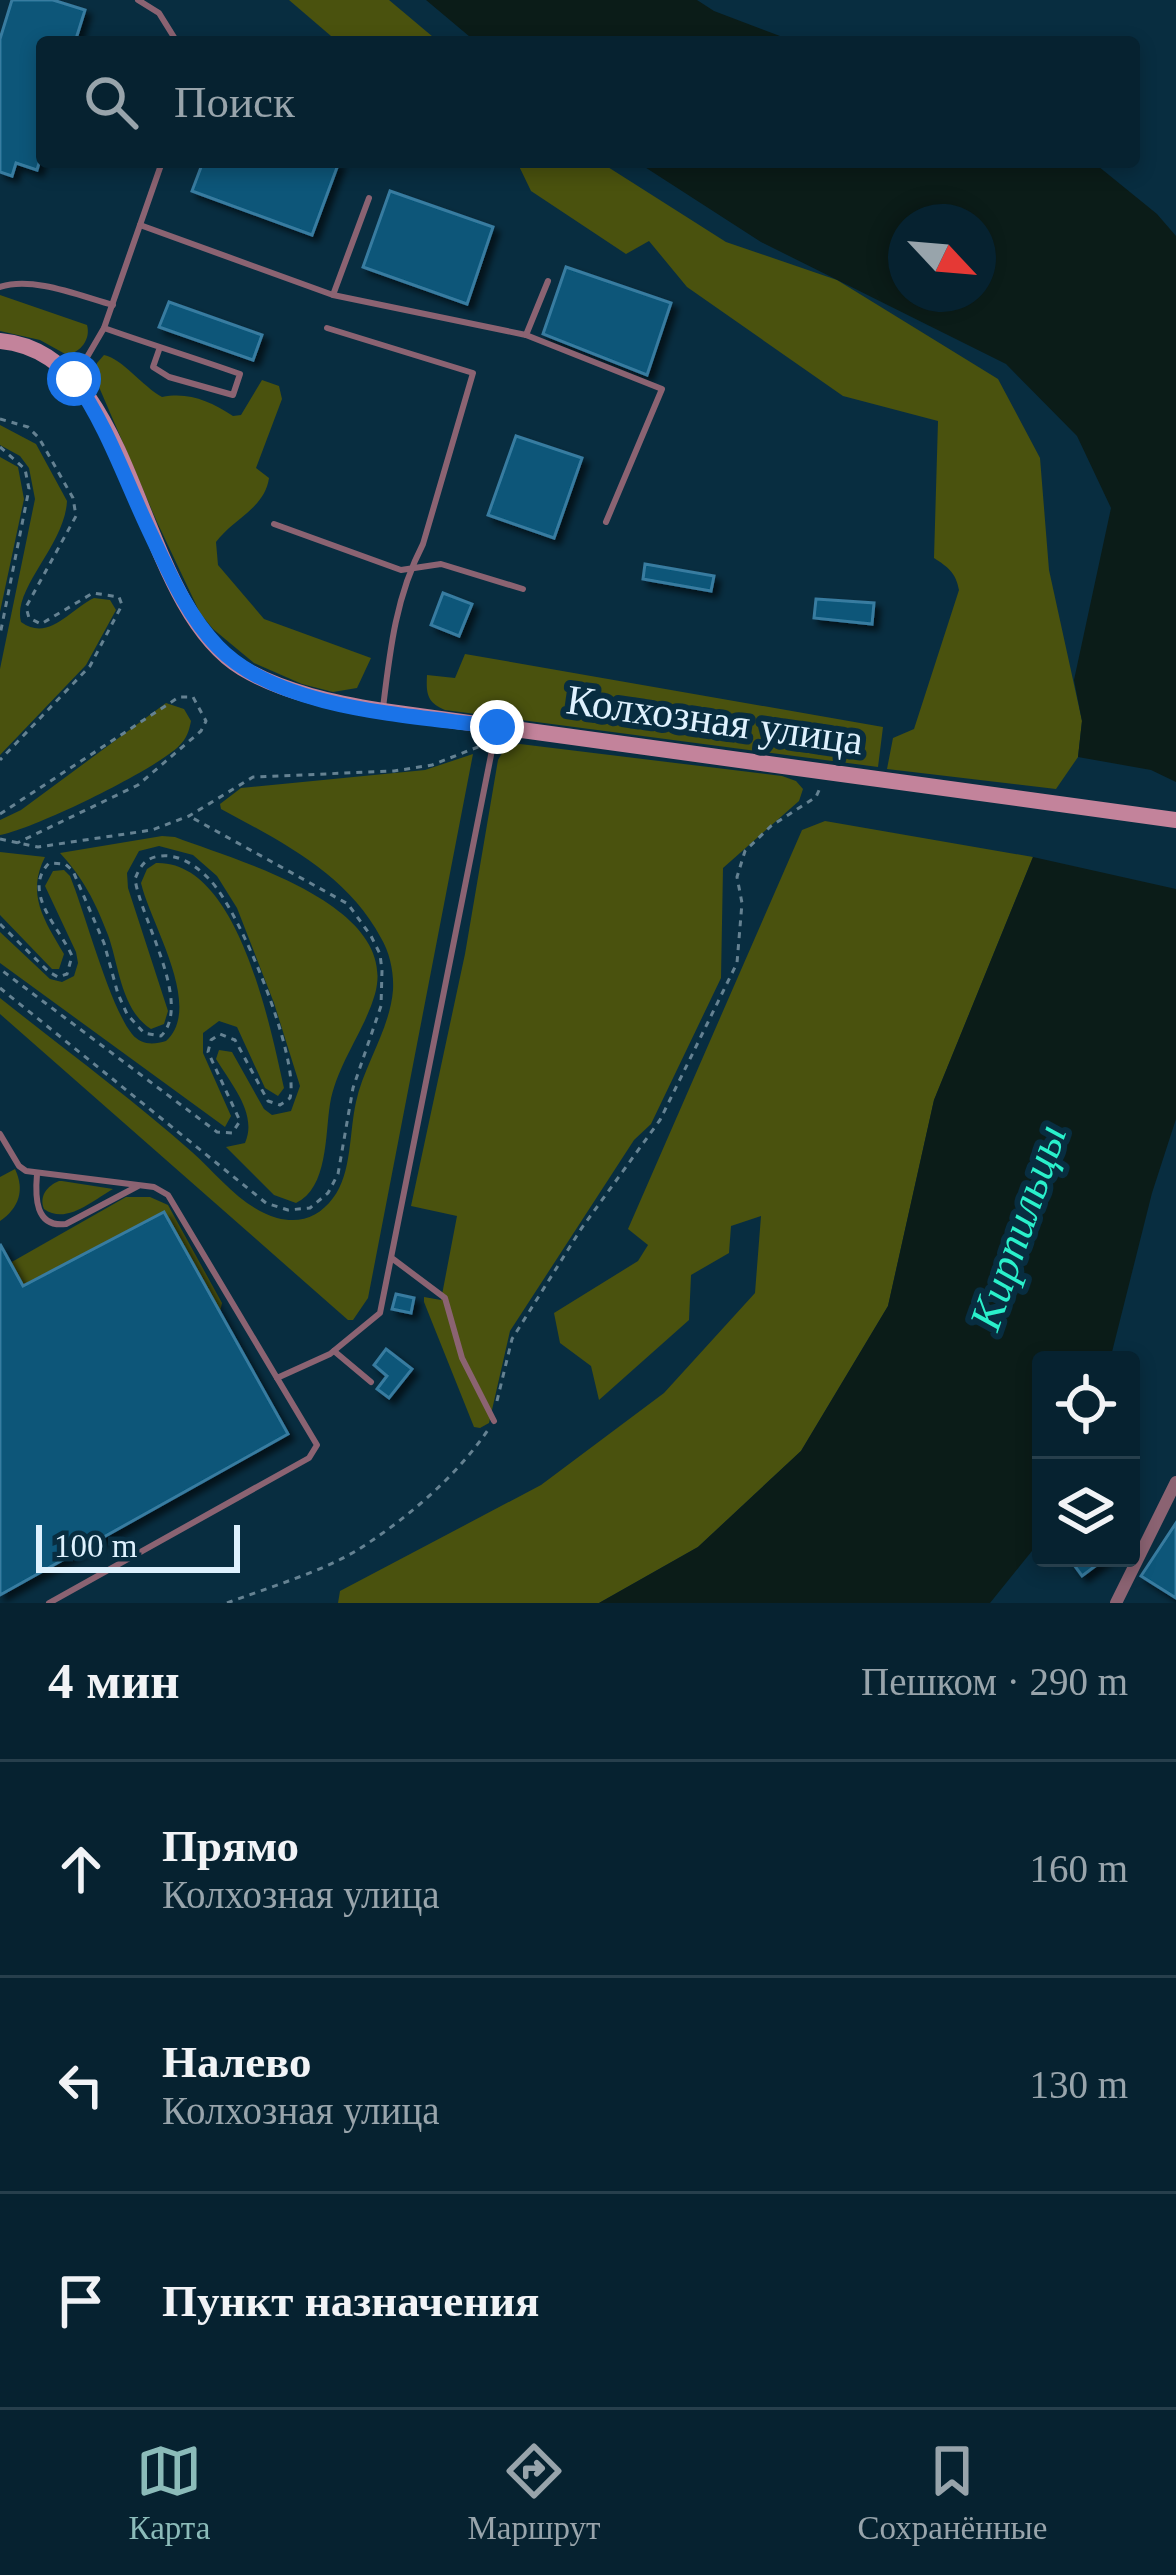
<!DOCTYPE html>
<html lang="ru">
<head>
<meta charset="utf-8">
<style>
  body { margin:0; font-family:"Times New Roman",serif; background:#0f2a38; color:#f1f3f6 }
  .controls { position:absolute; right:36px; bottom:36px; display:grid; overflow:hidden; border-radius:12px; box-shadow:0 6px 18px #0003 }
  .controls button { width:108px; height:108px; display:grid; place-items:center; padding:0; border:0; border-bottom:3px solid #273f4c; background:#062230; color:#f1f3f6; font:60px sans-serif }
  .compass { position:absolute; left:888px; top:204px; width:108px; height:108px; border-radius:50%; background:#062230; box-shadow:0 6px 18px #0003; rotate:116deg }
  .scale { position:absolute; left:36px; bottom:30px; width:204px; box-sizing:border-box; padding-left:12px; border:6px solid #def1fe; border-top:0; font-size:33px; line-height:42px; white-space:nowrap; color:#def1fe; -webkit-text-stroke:9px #082d40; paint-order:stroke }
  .stop { position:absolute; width:36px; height:36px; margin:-27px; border:9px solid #1a73e8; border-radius:50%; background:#fff }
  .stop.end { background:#1a73e8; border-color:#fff; box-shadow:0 3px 12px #0008 }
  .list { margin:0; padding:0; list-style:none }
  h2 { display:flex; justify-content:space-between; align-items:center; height:156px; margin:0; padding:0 48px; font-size:51px }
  h2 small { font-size:39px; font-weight:400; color:#98a4ab }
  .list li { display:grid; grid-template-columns:78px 1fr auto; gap:36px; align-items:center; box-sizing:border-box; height:216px; padding:0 48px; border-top:3px solid #273f4c }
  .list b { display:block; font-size:45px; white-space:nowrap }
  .list p { margin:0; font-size:39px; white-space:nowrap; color:#98a4ab }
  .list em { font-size:39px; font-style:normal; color:#98a4ab }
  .icon { flex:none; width:66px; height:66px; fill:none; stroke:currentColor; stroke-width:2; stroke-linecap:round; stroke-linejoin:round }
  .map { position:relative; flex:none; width:1176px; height:1603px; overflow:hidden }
  .search { position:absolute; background:#062230; box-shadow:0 6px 18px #0003; left:36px; right:36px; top:36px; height:132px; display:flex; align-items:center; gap:30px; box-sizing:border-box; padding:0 42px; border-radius:12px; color:#98a4ab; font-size:45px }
  .sheet { height:804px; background:#062230 }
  nav { display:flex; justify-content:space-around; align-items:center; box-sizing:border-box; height:168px; border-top:3px solid #273f4c; background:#062230; font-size:33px; color:#98a4ab }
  nav a { display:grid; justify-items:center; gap:6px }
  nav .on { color:#8bbbb9 }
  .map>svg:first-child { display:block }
</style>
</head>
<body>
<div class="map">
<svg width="1176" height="1603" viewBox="0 0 1176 1603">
  <defs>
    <filter id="shadow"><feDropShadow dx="5.5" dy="5.5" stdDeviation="3" flood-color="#0009"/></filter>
  </defs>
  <rect width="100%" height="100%" fill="#082d40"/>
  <g fill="#4a520e">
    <polygon points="289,0 389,0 439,42 338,42"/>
    <path d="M 517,162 L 600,162 L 726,242 L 837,280 L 998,379 L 1040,458 L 1049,570 L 1082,721 L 1078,757 L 1056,789 L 887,769 L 893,738 L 914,729 L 959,590 C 956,573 948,567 934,558 L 938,421 L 843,396 L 687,287 L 649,241 L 626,254 L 531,191 Z"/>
    <path d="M 0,295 L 87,325 C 91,339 81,352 67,355 L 40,340 L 0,331 Z"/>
    <path d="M 104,355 C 123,359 142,386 162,397 C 190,392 209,401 233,416 L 241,415 L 262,380 L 279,386 L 282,399 L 256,468 L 269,478 C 265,508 233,519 216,542 L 218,565 L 264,619 L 371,658 L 357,688 L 333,692 L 302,684 L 254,663 L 213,629 L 200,613 L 157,522 L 96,380 L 97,363 Z"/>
    <path d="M 0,425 L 36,444 L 67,501 C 65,545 12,589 21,622 C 49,642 69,610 94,598 L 110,600 L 116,610 L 86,665 L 0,755 L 0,669 L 35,499 L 29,468 L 20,456 L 0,445 Z"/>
    <polygon points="0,457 18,467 24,499 0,612"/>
    <path d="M 465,654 L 883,727 L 878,767 L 445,710 C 427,702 426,694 427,675 L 455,678 Z"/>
    <path d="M 166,703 L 184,709 L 191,721 C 189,731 187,738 179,746 C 153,771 34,829 0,835 L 0,820 L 21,810 Z"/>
    <polygon points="520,744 782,776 796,781 803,789 799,801 723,868 721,978 651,1124 634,1140 510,1331 489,1423 480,1428 474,1427 424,1302 424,1297 441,1300 457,1216 411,1206 465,954 498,760 506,746"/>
    <path d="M 473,754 L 368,1298 L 353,1320 L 348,1320 L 0,1014 L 0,998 C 64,1049 131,1098 192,1152 C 218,1175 242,1208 277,1218 C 300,1224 319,1217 333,1198 C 352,1173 349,1133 356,1102 C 364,1065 390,1029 393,990 C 394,973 390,953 381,938 C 347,874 282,842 221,809 L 220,804 L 241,788 L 425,770 Z"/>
    <polygon points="825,821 1033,857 934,1100 888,1306 801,1451 698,1547 599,1603 338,1603 340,1591 541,1485 664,1393 755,1293 761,1216 731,1226 729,1253 691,1275 689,1320 599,1400 591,1366 560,1343 554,1313 638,1261 648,1245 628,1229 802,830"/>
    <path d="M 162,836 L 175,837 C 234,860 400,904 375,994 C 364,1032 337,1064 330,1104 C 325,1135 328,1188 296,1203 L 274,1195 L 226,1147 L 245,1143 C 258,1114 231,1084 216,1059 L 219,1050 L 232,1052 L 264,1109 L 272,1115 L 291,1111 L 300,1086 L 274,1003 L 237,908 L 217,876 L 193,855 L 159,846 L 139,851 L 127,873 L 128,888 L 168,1011 L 164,1024 L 151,1029 C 121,1010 119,965 108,935 C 95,901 83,878 60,853 Z"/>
    <path d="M 0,852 L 45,857 C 26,894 44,920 64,954 L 59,969 L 52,969 L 0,915 Z"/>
    <path d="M 156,863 C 238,860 270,1026 284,1088 L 278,1096 L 265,1088 L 237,1027 L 219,1021 L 203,1033 L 203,1053 L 231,1116 L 225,1127 L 0,963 L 0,932 L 50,979 L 62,982 L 74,976 L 78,963 L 76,952 L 45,886 L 53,871 L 64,870 L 70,876 C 85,913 110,1007 132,1034 C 141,1045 153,1045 166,1041 C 204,1007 150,923 141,883 L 147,869 Z"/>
    <path d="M 15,1169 C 25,1190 19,1208 0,1221 L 0,1177 Z"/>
    <path d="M 59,1181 L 62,1181 L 113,1189 C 92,1201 66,1225 44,1209 C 39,1196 47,1186 59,1181 Z"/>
    <polygon points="126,1197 150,1197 168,1205 222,1303 220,1312 164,1212 23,1286 10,1263"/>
  </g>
  <g fill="#0b1c18" fill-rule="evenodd">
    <polygon points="426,0 697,0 714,11 796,42 476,42"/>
    <path d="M 637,162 L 1093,162 L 1157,214 L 1176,236 L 1176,782 L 1151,770 L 1078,757 L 1082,721 L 1074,680 L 1111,508 L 1077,436 L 1006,364 L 761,242 ZM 978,222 L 978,294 L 906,294 L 906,222 Z"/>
    <polygon points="1033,857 1176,889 1176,1119 1152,1193 1110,1360 1041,1360 1041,1537 1036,1546 990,1603 599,1603 698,1547 801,1451 888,1306 934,1100"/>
  </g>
  <g fill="#075679" stroke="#387ba0" stroke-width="3" filter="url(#shadow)">
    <polygon points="12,0 53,0 85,10 75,42 42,42 42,153 37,170 16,163 12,176 0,172 0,39"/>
    <polygon points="203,162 339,162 312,235 192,191"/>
    <polygon points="390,191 493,227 467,304 363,267"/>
    <polygon points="566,267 671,303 647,375 543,334"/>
    <polygon points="169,302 262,335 253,360 159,327"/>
    <polygon points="516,436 582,458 554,538 488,515"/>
    <polygon points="645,564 714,576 711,591 643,579"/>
    <polygon points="443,593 472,604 459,636 431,625"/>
    <polygon points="816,599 874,603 872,624 814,618"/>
    <polygon points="164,1212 288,1434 0,1595 0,1244 23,1286"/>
    <polygon points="396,1294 414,1298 411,1313 392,1309"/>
    <polygon points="386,1349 412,1369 389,1398 377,1389 387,1376 374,1365"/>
    <polygon points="1176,1523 1176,1598 1141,1576"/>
    <polygon points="1069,1558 1106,1558 1082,1576"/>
  </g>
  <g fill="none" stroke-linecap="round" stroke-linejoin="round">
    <g stroke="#658292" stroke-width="3" stroke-dasharray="6 6" stroke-linecap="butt">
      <polyline points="0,419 28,427 39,438 73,498 76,516 26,607 29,618 41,624 93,593 119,597 122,605 90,666 0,760"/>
      <polyline points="0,447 25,469 29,489 0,635"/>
      <polyline points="0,814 179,697 193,697 206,721 201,731 138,785 17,843"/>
      <polyline points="0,839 38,847 152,830 189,816 253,777 394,771 432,765 483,745"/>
      <path d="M 0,924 L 49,972 L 58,977 L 67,974 L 72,956 C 60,928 21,892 49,863 L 65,864 L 73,871 L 104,943 L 118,994 L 127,1014 L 144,1033 L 161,1036 C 193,1004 141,920 135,879 C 140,866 146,857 161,856 C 180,854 198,867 210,880 C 240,911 300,1058 290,1098 L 280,1105 L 268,1101 L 235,1040 L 220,1034 L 211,1040 L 208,1052 L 240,1121 L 232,1133 L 217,1132 L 0,969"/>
      <polyline points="0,988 266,1203 288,1210 310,1208 328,1193 338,1174 353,1088 381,1006 382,971 380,954 371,936 348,904 189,816"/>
      <polyline points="497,1401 512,1339 581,1229 660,1120 737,963 742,903 737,877 745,851 771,826 816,797 820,788"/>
      <path d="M 227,1603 C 269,1587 322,1572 359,1549 C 408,1518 458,1475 490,1427"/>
    </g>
    <g stroke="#8b6372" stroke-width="6">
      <polyline points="138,0 159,13 177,42"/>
      <polyline points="140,225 333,295 526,335 662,389 606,522"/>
      <path d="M 0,287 C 33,276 80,296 113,305"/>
      <polyline points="333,295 369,198"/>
      <path d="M 104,328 C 149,344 195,358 240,374 L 233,395 L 169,377 L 153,367 L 160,347"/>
      <path d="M 327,328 L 473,373 L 423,544 C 396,596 390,649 383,708"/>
      <polyline points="526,335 548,281"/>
      <polyline points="76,376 104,328 162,162"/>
      <polyline points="274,524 401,570 441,564 523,589"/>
      <polyline points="0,1134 19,1166 26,1171 154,1187 168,1195 277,1378 330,1354 380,1313 496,730"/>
      <path d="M 37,1174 C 35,1197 35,1228 66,1224 L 138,1186"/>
      <polyline points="393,1259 445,1298 462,1358 494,1421"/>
      <polyline points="334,1351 371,1382"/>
      <polyline points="49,1603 309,1458 317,1445 277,1378"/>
    </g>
    <polyline stroke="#8b6372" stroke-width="12" points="1116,1603 1176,1482"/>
    <path stroke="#c3839b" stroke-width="16" d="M 0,341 C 139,353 133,601 242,668 C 284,693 336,703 383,711 L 1176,820"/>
  </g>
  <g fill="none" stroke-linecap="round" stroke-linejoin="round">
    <path stroke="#1a73e8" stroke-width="15" d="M 74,379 C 107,426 124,477 148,528 C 167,568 186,614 218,647 C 280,711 413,715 497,727"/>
  </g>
  <g text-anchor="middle" stroke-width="12" stroke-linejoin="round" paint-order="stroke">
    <g font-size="42" fill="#def1fe" stroke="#082d40">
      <text transform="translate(715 719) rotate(8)" y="15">Колхозная улица</text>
    </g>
    <g font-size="45" font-style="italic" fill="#2af0cb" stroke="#082d40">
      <text transform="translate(1017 1227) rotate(-71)" y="16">Кирпильцы</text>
    </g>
  </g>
</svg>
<div class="controls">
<button><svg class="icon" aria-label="locate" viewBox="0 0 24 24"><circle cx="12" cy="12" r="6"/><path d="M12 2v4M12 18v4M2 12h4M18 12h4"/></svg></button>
<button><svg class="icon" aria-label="layers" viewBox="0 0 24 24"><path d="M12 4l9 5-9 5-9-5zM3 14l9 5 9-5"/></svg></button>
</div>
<svg class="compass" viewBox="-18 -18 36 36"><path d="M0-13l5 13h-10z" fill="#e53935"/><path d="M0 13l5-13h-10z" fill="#98a4ab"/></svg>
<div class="scale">100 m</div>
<div class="stop" style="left:74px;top:379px"></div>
<div class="stop end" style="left:497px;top:727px"></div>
<div class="search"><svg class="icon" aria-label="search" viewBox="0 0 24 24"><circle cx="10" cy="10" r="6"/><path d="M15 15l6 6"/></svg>Поиск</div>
</div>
<section class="sheet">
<h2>4 мин<small>Пешком · 290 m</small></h2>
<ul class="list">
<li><svg class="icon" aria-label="ahead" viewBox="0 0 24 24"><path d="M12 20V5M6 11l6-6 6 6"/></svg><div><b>Прямо</b><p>Колхозная улица</p></div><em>160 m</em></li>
<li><svg class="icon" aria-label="left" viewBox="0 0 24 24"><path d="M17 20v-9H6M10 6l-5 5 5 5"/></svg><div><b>Налево</b><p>Колхозная улица</p></div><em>130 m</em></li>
<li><svg class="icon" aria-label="arrive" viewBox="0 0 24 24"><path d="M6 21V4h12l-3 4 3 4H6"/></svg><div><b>Пункт назначения</b></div></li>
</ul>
</section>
<nav>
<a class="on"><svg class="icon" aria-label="map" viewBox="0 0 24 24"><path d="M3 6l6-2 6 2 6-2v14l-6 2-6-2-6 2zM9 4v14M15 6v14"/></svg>Карта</a>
<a><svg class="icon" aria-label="directions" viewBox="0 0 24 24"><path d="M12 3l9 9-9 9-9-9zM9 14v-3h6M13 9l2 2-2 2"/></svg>Маршрут</a>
<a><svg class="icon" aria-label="saved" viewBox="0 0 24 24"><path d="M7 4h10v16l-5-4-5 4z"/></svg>Сохранённые</a>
</nav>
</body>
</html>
